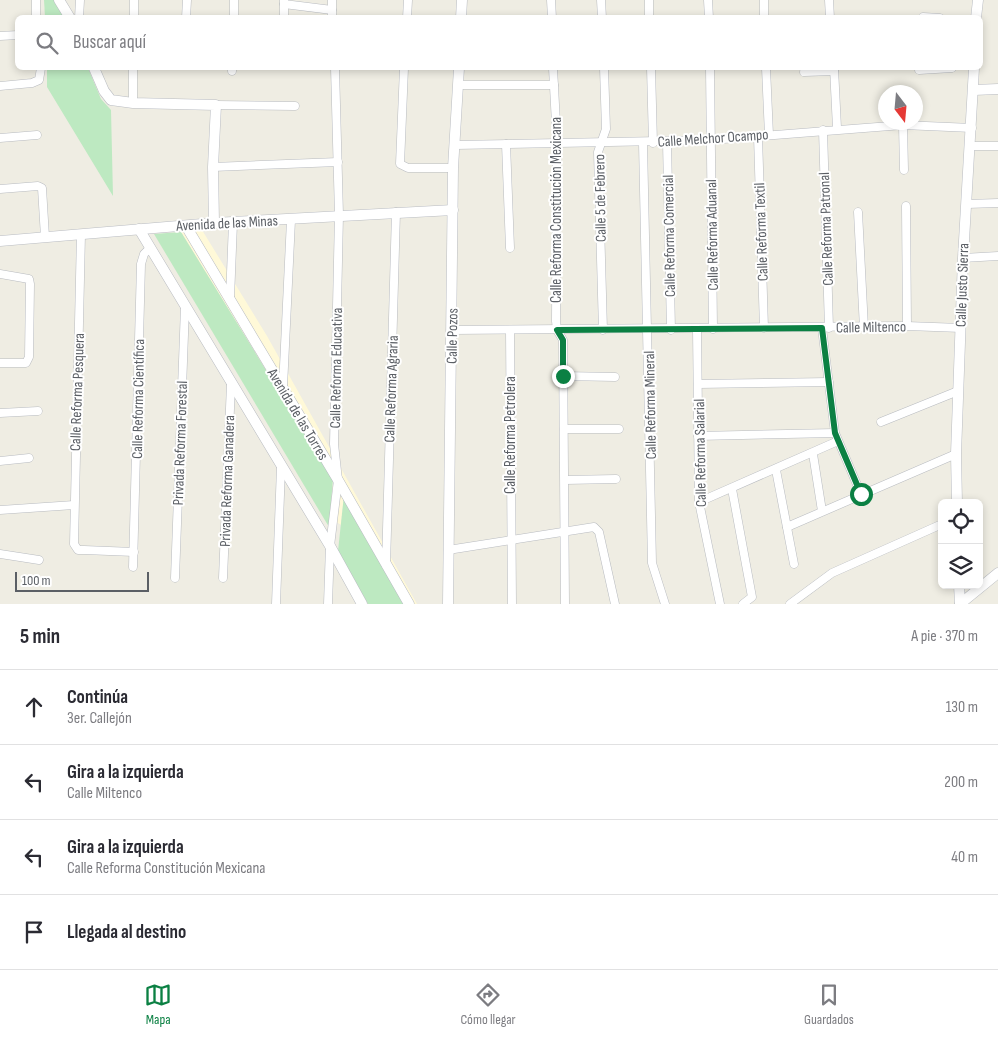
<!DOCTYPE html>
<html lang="es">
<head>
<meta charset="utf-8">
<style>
  body { margin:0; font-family:"Sofia Sans Condensed",sans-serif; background:#f2f2f3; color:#2b2b33 }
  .controls { position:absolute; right:15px; bottom:15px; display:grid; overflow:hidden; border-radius:8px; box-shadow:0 2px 8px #0003 }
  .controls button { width:45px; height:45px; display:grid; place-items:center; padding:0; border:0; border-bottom:1px solid #e1e1e2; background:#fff; color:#2b2b33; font:25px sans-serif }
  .compass { position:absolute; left:878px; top:85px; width:45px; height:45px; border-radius:50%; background:#fff; box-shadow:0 2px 8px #0003; rotate:164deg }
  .scale { position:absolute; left:15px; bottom:12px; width:134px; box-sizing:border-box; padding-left:5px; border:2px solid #5b5f65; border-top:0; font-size:14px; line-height:18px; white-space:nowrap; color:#5b5f65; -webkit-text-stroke:4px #fff; paint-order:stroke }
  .stop { position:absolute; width:15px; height:15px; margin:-11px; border:4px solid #0b8043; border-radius:50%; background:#fff }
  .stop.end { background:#0b8043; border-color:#fff; box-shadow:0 1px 5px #0008 }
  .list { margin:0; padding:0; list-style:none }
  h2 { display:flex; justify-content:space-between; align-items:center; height:65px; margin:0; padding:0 20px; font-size:21px }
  h2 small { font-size:16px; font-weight:400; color:#7c7c81 }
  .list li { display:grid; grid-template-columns:32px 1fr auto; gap:15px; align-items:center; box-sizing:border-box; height:75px; padding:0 20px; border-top:1px solid #e1e1e2 }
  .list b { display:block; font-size:19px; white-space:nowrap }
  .list p { margin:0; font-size:16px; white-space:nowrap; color:#7c7c81 }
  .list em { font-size:16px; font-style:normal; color:#7c7c81 }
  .icon { flex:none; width:28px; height:28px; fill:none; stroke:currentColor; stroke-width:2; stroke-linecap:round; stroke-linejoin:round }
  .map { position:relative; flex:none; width:998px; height:604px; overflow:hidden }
  .search { position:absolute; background:#fff; box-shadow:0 2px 8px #0003; left:15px; right:15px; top:15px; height:55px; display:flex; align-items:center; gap:12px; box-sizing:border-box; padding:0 18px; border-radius:8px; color:#7c7c81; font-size:19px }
  .sheet { height:365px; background:#fff }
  nav { display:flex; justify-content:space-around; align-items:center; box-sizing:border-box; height:70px; border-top:1px solid #e1e1e2; background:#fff; font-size:14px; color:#7c7c81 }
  nav a { display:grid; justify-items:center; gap:2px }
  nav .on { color:#0b8043 }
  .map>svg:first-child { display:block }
</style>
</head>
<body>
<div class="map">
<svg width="998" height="604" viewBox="0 0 998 604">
  <rect width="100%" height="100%" fill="#efede3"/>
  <polygon fill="#fff9d8" points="202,230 267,336 417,604 404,604 344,496 341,525 330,518 333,479 181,232"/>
  <g fill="#bde9c1">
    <polygon points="44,0 56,0 67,17 45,17"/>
    <polygon points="47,68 88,68 101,99 111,110 113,196 47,87"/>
    <polygon points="181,232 333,479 329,527 154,234"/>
    <polygon points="344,495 404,604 368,604 338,551"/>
  </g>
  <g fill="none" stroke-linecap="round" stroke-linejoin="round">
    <defs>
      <g id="street">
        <polyline points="284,0 284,18"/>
        <polyline points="551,0 552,18"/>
        <polyline points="601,0 602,18"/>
        <polyline points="649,0 649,18"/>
        <polyline points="708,0 709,18"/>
        <polyline points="764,0 764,18"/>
        <polyline points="829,0 830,18"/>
        <polyline points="284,4 332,10"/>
        <polyline points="923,17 940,18"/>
        <polyline points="36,18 36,0"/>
        <polyline points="79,18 80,0"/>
        <polyline points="134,18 134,0"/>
        <polyline points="186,18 187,0"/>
        <polyline points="234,18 234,0"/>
        <polyline points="332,18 332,0"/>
        <polyline points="407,18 408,0"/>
        <polyline points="0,36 18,35"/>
        <polyline points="404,68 400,164 408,168 453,168"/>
        <polyline points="553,68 557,142 556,321 557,330 563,340 565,604"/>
        <polyline points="651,68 653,143"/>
        <polyline points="710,68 713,329"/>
        <polyline points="766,68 769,135"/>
        <polyline points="834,68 837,128"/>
        <polyline points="919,70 952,68"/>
        <polyline points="232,71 232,68"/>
        <polyline points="804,72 834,71"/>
        <polyline points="458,85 554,85"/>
        <polyline points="0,86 32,83 39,80 41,68"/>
        <polyline points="133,103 133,68"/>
        <polyline points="216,105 295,106"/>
        <polyline points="903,125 904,170"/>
        <polyline points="823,130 829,328"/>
        <polyline points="758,136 764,328"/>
        <polyline points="0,138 37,135"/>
        <polyline points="667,142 671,330"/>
        <polyline points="643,143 652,563 665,604"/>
        <polyline points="506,144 510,248"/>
        <polyline points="455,145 711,140 903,125 972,128"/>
        <polyline points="971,146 998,146"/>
        <polyline points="213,167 338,162"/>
        <polyline points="0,189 38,186 42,188 45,237"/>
        <polyline points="967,204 998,203"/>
        <polyline points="906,206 907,326"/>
        <polyline points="858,212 864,328"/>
        <polyline points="81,234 74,544 78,550 84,550 134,552"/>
        <polyline points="963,258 998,256"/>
        <polyline points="0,274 29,279 30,284 29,357 26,363 0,363"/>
        <polyline points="230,298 233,223"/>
        <polyline points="822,328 835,433 861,494"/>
        <polyline points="697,329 699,502 720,604"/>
        <polyline points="452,330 907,326 961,328"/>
        <polyline points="510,330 512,604"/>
        <polyline points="603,330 598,152 606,129 604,68"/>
        <polyline points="563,376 615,377"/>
        <polyline points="698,384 829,382"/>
        <polyline points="283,387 291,220"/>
        <polyline points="0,413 38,411"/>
        <polyline points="881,422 958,391"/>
        <polyline points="564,429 619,429"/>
        <polyline points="698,436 835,433"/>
        <polyline points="813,454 822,511"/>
        <polyline points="0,461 29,458"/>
        <polyline points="776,470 794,564"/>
        <polyline points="565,480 616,479"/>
        <polyline points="732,489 752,597 743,604"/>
        <polyline points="699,502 838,441"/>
        <polyline points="0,510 74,505"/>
        <polyline points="787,527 956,454"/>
        <polyline points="448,550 594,527 599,532 615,604"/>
        <polyline points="0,554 39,560"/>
        <polyline points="386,565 396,212"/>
        <polyline points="133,567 141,264 144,254 150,248"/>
        <polyline points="175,578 185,307"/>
        <polyline points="223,578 231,384"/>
        <polyline points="276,604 281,467"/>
        <polyline points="328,604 330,546 338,480 334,444 339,215 335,68"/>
        <polyline points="790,604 832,573 942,524"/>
      </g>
      <g id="secondary">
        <polyline points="59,0 70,18"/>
        <polyline points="461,18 462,0"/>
        <polyline points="976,18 978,0"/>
        <polyline points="94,68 104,91 111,100 133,103 216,105 213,167 214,223"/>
        <polyline points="974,90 998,89"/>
        <polyline points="186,226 338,480 409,604"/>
        <polyline points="139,229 330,546 362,604"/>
        <polyline points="0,241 214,223 453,210"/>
        <polyline points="957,503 956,454 963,258 974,68"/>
        <polyline points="959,585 960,604"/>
        <polyline points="448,604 453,168 459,68"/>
        <polyline points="960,604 998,573"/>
      </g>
    </defs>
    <use href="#street" stroke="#b8bbc0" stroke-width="9"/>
    <use href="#secondary" stroke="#b9bcc2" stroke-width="11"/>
    <use href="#street" stroke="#fff" stroke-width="8"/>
    <use href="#secondary" stroke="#fff" stroke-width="10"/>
  </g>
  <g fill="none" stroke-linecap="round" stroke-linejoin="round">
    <polyline stroke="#0b8043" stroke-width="6" points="563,376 563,340 557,330 822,328 835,433 861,494"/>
  </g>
  <g text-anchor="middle" stroke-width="4" stroke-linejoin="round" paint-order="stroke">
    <g font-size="15" fill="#5b5f65" stroke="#fff">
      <text transform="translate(713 138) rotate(-4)" y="5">Calle Melchor Ocampo</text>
      <text transform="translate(600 198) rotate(-91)" y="5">Calle 5 de Febrero</text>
      <text transform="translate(556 210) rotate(-90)" y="5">Calle Reforma Constitución Mexicana</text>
      <text transform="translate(227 223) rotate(-3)" y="5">Avenida de las Minas</text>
      <text transform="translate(826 229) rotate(-92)" y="5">Calle Reforma Patronal</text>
      <text transform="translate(761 232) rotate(-92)" y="5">Calle Reforma Textil</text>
      <text transform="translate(712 235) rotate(-91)" y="5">Calle Reforma Aduanal</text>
      <text transform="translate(669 236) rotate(-91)" y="5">Calle Reforma Comercial</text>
      <text transform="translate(962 285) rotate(-88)" y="5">Calle Justo Sierra</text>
      <text transform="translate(871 327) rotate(-1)" y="5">Calle Miltenco</text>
      <text transform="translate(452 336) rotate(-89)" y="5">Calle Pozos</text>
      <text transform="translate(336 368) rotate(-89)" y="5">Calle Reforma Educativa</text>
      <text transform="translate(391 389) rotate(-88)" y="5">Calle Reforma Agraria</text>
      <text transform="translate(77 392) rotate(-88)" y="5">Calle Reforma Pesquera</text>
      <text transform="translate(138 399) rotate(-89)" y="5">Calle Reforma Científica</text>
      <text transform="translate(650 405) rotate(-91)" y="5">Calle Reforma Mineral</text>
      <text transform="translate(298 414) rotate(59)" y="5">Avenida de las Torres</text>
      <text transform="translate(510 435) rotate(-90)" y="5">Calle Reforma Petrolera</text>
      <text transform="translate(180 443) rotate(-88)" y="5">Privada Reforma Forestal</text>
      <text transform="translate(700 453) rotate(-91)" y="5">Calle Reforma Salarial</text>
      <text transform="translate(227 481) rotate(-88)" y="5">Privada Reforma Ganadera</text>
    </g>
  </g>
</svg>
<div class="controls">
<button><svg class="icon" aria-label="locate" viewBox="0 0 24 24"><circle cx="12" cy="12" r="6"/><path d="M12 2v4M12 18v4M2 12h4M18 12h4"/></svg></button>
<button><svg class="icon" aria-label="layers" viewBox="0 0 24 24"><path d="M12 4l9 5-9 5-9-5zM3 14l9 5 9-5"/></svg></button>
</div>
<svg class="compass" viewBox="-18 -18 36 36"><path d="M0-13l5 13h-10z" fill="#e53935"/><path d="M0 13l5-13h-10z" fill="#7c7c81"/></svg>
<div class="scale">100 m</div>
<div class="stop" style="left:861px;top:494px"></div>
<div class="stop end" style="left:563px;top:376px"></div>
<div class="search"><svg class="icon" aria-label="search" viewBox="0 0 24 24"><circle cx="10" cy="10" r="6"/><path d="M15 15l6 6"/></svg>Buscar aquí</div>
</div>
<section class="sheet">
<h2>5 min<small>A pie · 370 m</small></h2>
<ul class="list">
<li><svg class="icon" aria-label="ahead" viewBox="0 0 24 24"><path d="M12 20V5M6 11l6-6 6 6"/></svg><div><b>Continúa</b><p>3er. Callejón</p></div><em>130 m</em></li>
<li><svg class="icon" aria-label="left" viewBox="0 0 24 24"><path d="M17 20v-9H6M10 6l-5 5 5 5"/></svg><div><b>Gira a la izquierda</b><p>Calle Miltenco</p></div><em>200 m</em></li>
<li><svg class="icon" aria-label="left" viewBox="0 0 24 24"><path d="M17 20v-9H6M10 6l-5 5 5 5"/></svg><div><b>Gira a la izquierda</b><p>Calle Reforma Constitución Mexicana</p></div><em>40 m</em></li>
<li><svg class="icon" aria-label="arrive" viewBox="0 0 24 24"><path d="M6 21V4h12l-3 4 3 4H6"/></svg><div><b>Llegada al destino</b></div></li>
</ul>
</section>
<nav>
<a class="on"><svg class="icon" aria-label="map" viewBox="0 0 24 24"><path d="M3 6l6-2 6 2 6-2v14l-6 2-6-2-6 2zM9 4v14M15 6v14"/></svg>Mapa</a>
<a><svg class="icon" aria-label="directions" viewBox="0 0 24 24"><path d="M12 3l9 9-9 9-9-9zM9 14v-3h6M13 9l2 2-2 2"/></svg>Cómo llegar</a>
<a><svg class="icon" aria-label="saved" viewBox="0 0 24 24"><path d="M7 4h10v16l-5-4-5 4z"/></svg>Guardados</a>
</nav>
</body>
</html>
